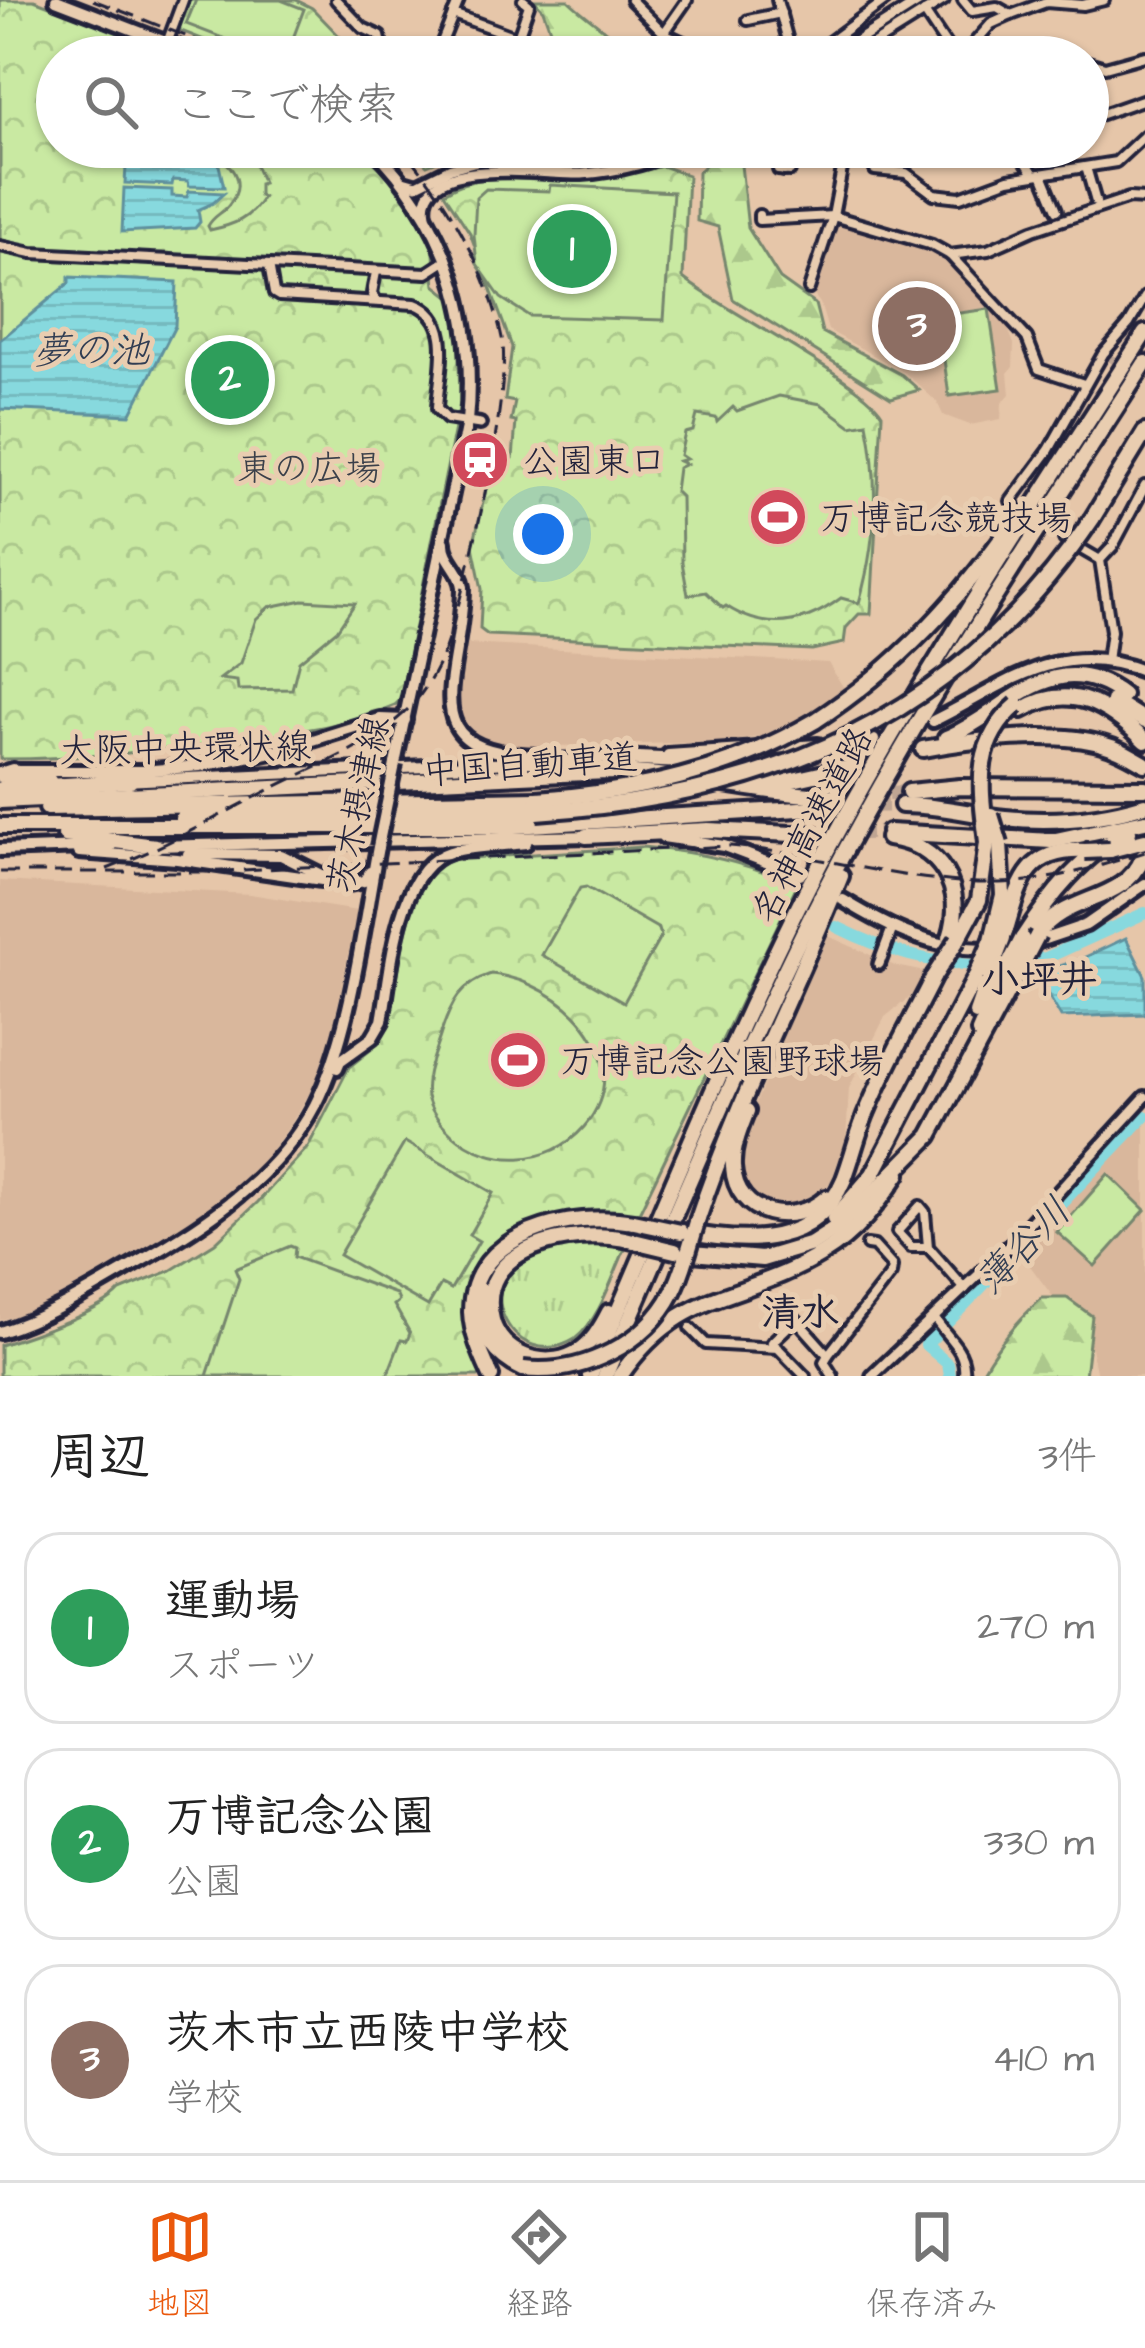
<!DOCTYPE html>
<html lang="ja">
<head>
<meta charset="utf-8">
<style>
  body { margin:0; font-family:"Architects Daughter","Klee One",sans-serif; background:#f6f6f6; color:#222 }
  .you { position:absolute; left:543px; top:534px; width:42px; height:42px; margin:-30px; border:9px solid #fff; border-radius:50%; background:#1a73e8; box-shadow:0 0 0 18px #1a73e833 }
  .badge { display:grid; place-items:center; width:78px; height:78px; border-radius:50%; background:#ea580c; color:#fff; font-size:39px; font-weight:700 }
  .pin { position:absolute; translate:-50% -50%; border:6px solid #fff; box-shadow:0 3px 12px #0006 }
  .list { margin:0; padding:0; list-style:none }
  h2 { display:flex; justify-content:space-between; align-items:center; height:156px; margin:0; padding:0 48px; font-size:51px }
  h2 small { font-size:39px; font-weight:400; color:#767676 }
  .list li { display:grid; grid-template-columns:78px 1fr auto; gap:36px; align-items:center; box-sizing:border-box; height:192px; margin:0 24px 24px; padding:0 24px; border:3px solid #e0e0e0; border-radius:36px }
  .list b { display:block; font-size:45px; white-space:nowrap }
  .list p { margin:0; font-size:39px; white-space:nowrap; color:#767676 }
  .list em { font-size:39px; font-style:normal; color:#767676 }
  .icon { flex:none; width:66px; height:66px; fill:none; stroke:currentColor; stroke-width:2; stroke-linecap:round; stroke-linejoin:round }
  .map { position:relative; flex:none; width:1145px; height:1376px; overflow:hidden }
  .search { position:absolute; background:#fff; box-shadow:0 3px 9px #0004; left:36px; right:36px; top:36px; height:132px; display:flex; align-items:center; gap:30px; box-sizing:border-box; padding:0 42px; border-radius:66px; color:#767676; font-size:45px }
  .sheet { height:804px; background:#fff }
  nav { display:flex; justify-content:space-around; align-items:center; box-sizing:border-box; height:168px; border-top:3px solid #e0e0e0; background:#fff; font-size:33px; color:#767676 }
  nav a { display:grid; justify-items:center; gap:6px }
  nav .on { color:#ea580c }
  .map>svg:first-child { display:block }
</style>
</head>
<body>
<div class="map">
<svg width="1145" height="1376" viewBox="0 0 1145 1376">
  <defs>
    <pattern id="grass-tufts" width="24" height="20" patternUnits="userSpaceOnUse" patternTransform="scale(3)"><rect width="24" height="20" fill="#c9e9a2"/><path d="M3 7l-1-3M5 7V3M7 7l1-3M15 17l-1-3M17 17v-4M19 17l1-3" fill="none" stroke="#acc88c"/></pattern>
    <pattern id="forest-firs" width="22" height="20" patternUnits="userSpaceOnUse" patternTransform="scale(3)"><rect width="22" height="20" fill="#c9e9a2"/><path d="M5 1l3.5 6h-7zM16 11l3.5 6h-7z" fill="#acc88c"/></pattern>
    <pattern id="park-crowns" width="20" height="18" patternUnits="userSpaceOnUse" patternTransform="scale(3)"><rect width="20" height="18" fill="#c9e9a2"/><path d="M2 6a3 3 0 1 1 6 0M12 15a3 3 0 1 1 6 0" fill="none" stroke="#acc88c"/></pattern>
    <pattern id="water-rules" width="6" height="5" patternUnits="userSpaceOnUse" patternTransform="scale(3)"><rect width="6" height="5" fill="#87d9de"/><path d="M0 2.5h6" fill="none" stroke="#74babf"/></pattern>
  </defs>
  <rect width="100%" height="100%" fill="#e6c6a9"/>
  <filter id="ink" filterUnits="userSpaceOnUse"><feTurbulence type="fractalNoise" baseFrequency=".00833" numOctaves="2"/><feDisplacementMap in="SourceGraphic" scale="24" xChannelSelector="R" yChannelSelector="G"/><feConvolveMatrix kernelMatrix="1 2 1 2 8 2 1 2 1" color-interpolation-filters="sRGB"/></filter>
  <g filter="url(#ink)">
    <g fill="#d9b79c">
      <polygon points="840,224 942,254 1005,321 1014,344 1013,367 1008,373 1010,394 1002,403 1001,419 970,425 943,415 937,402 905,373 828,330 820,303 813,294 834,225"/>
      <polygon points="466,644 828,663 847,693 778,734 727,742 508,747 483,743 466,730 457,709"/>
      <polygon points="0,881 250,894 357,911 332,1036 313,1087 289,1127 256,1170 206,1210 75,1290 27,1313 0,1320"/>
      <polygon points="826,935 895,966 930,973 915,993 885,1017 849,1088 846,1140 831,1181 817,1197 801,1208 785,1211 765,1206 750,1195 738,1168 739,1152 745,1129"/>
      <polygon points="1145,1120 1145,1376 1097,1376 1091,1348 1022,1255"/>
    </g>
    <path fill="url(#grass-tufts)" stroke="#76866e" stroke-width="3" d="M 589,1240 L 625,1249 C 612,1277 600,1319 575,1339 C 515,1376 464,1282 533,1252 C 549,1245 571,1244 589,1240 Z"/>
    <g fill="url(#forest-firs)" stroke="#76866e" stroke-width="3">
      <path d="M 534,0 L 568,0 C 585,17 622,40 631,57 L 602,57 L 571,36 L 553,38 L 543,10 Z"/>
      <polygon points="721,147 739,147 748,228 780,279 815,304 822,332 902,375 919,390 891,398 733,299 718,227 697,221 698,172 705,165 706,157"/>
      <path d="M 1042,1298 L 1067,1298 L 1092,1316 L 1085,1376 L 980,1376 C 996,1345 1017,1321 1042,1298 Z"/>
    </g>
    <g fill="url(#park-crowns)" stroke="#76866e" stroke-width="3">
      <path d="M 0,0 L 34,0 L 183,57 L 57,57 L 57,147 L 358,147 C 385,172 423,210 433,247 C 436,258 433,272 435,285 L 453,299 L 458,322 L 460,403 L 400,700 L 395,705 C 351,724 308,730 260,737 C 174,750 87,759 0,759 Z"/>
      <polygon points="187,0 296,0 312,8 345,42 375,57 247,57 176,29"/>
      <path d="M 407,147 L 631,147 C 562,168 494,135 427,165 Z"/>
      <path d="M 662,166 L 688,175 L 683,278 C 724,311 862,379 882,414 L 871,614 L 859,614 L 846,628 L 844,643 L 812,650 L 488,635 L 480,629 L 482,589 L 473,546 L 487,485 L 513,458 L 516,422 L 511,421 L 515,402 L 505,400 L 512,347 L 470,233 L 444,193 C 482,167 533,184 576,181 C 606,180 633,173 662,166 Z"/>
      <path d="M 642,847 C 698,852 746,862 797,885 L 638,1215 C 613,1211 588,1210 563,1215 C 510,1224 453,1274 465,1332 C 468,1347 476,1362 482,1376 L 0,1376 L 0,1345 C 29,1336 102,1312 120,1291 L 170,1271 L 215,1243 L 258,1202 L 308,1147 L 349,1067 L 378,1044 L 388,1025 C 396,990 407,898 429,874 C 436,866 445,863 454,859 Z"/>
    </g>
    <g fill="#c9e9a2" stroke="#76866e" stroke-width="3">
      <polygon points="196,0 281,0 304,9 286,57 272,57 186,24"/>
      <path d="M 196,147 L 238,147 L 255,165 L 263,183 L 259,184 L 259,196 L 263,197 C 250,219 234,225 210,230 L 208,226 C 214,215 222,214 229,205 C 252,176 221,153 196,147 Z"/>
      <polygon points="550,185 673,192 664,320 529,316 501,298 477,264 474,235 476,198 486,189 549,191"/>
      <polygon points="989,309 1001,389 949,396 938,316"/>
      <path d="M 779,396 L 821,404 L 851,426 L 867,423 C 880,485 876,543 859,603 L 841,598 C 804,626 766,632 726,606 L 723,608 L 706,592 L 688,595 L 682,562 L 681,497 L 675,491 L 678,468 L 686,464 L 679,461 L 686,459 L 680,455 L 685,433 L 693,431 L 697,415 L 716,418 L 717,422 L 733,407 L 737,411 Z"/>
      <polygon points="303,600 355,603 337,630 299,661 292,689 238,690 237,681 220,679 241,663 256,619 269,607"/>
      <polygon points="586,887 659,929 661,936 624,1002 542,955 580,888"/>
      <path d="M 491,974 C 561,981 642,1058 584,1127 C 549,1167 490,1168 452,1134 C 441,1124 430,1111 427,1096 C 424,1075 435,1053 441,1033 C 451,1003 460,984 491,974 Z"/>
      <polygon points="405,1142 493,1193 469,1235 479,1241 451,1289 441,1284 428,1306 339,1255"/>
      <polygon points="1108,1174 1145,1210 1095,1266 1057,1232"/>
      <polygon points="290,1246 295,1248 294,1257 396,1294 399,1301 394,1305 410,1333 407,1341 401,1340 387,1376 207,1376 239,1279 235,1269"/>
    </g>
    <g fill="url(#water-rules)" stroke="#5f909d" stroke-width="3">
      <polygon points="145,147 167,148 171,156 207,157 218,161 224,187 189,186 188,181 173,180 172,185 125,183 127,151"/>
      <polygon points="124,188 172,190 172,196 187,197 189,191 224,193 213,203 198,210 200,222 195,228 122,232"/>
      <polygon points="69,277 177,282 175,326 130,415 0,409 0,340 69,283"/>
      <polygon points="1126,938 1145,976 1145,1014 1061,1017 1036,974 1081,959"/>
    </g>
    <g fill="none" stroke-linecap="round" stroke-linejoin="round">
      <g stroke="#87d9de" stroke-width="12">
        <path d="M 837,927 C 885,951 932,965 985,965"/>
        <polyline points="1018,963 1046,958 1145,913"/>
        <polyline points="950,1376 948,1364 926,1345 1145,1116"/>
      </g>
      <g stroke="#bfa593" stroke-width="8" stroke-dasharray="8 4" stroke-linecap="butt">
        <polyline points="1109,357 1145,380"/>
        <polyline points="1015,505 1064,539"/>
      </g>
      <polyline stroke="#bfa593" stroke-width="10" stroke-dasharray="10 5" stroke-linecap="butt" points="874,740 933,721"/>
      <g stroke="#bfa593" stroke-width="14" stroke-dasharray="14 7" stroke-linecap="butt">
        <polyline points="851,767 924,746"/>
        <polyline points="868,794 909,792"/>
        <polyline points="832,807 902,805"/>
        <polyline points="815,835 889,832"/>
      </g>
      <defs>
        <g id="minor">
          <polyline points="336,0 363,28 380,36 384,53 391,57"/>
          <polyline points="631,0 664,33 709,54"/>
          <polyline points="777,0 788,41 802,57"/>
          <polyline points="963,0 972,11 997,7 1011,15"/>
          <polyline points="924,12 954,57"/>
          <polyline points="453,14 518,38"/>
          <polyline points="748,20 781,13"/>
          <polyline points="664,33 687,0"/>
          <polyline points="167,43 183,0"/>
          <polyline points="441,46 471,57"/>
          <polyline points="436,57 459,0"/>
          <polyline points="511,57 529,5 523,0"/>
          <polyline points="809,57 886,0"/>
          <polyline points="853,57 944,0"/>
          <polyline points="962,57 991,24 1011,15 1046,2 1083,5 1104,0"/>
          <polyline points="1050,57 1067,53 1077,57"/>
          <polyline points="1088,62 1105,67 1145,56"/>
          <polyline points="1088,119 1145,99"/>
          <polyline points="775,147 776,151"/>
          <polyline points="867,147 875,170 906,173 934,194 960,197 1009,179 1116,162 1145,135"/>
          <polyline points="913,147 935,152 1018,147"/>
          <polyline points="1016,147 1034,174"/>
          <polyline points="1086,167 1096,202"/>
          <polyline points="778,170 790,171"/>
          <polyline points="784,171 785,155 807,151 869,154"/>
          <polyline points="1042,174 1057,210"/>
          <polyline points="759,215 759,220 833,216 932,245 950,255 1027,338 1039,369 1084,384"/>
          <polyline points="0,246 32,253 427,273 447,260"/>
          <polyline points="950,255 988,250 1033,230 1129,198 1145,199"/>
          <path d="M 269,265 L 274,293 L 279,296 L 415,304 C 457,319 438,375 437,409 L 447,419 L 466,422"/>
          <polyline points="809,289 833,216 845,153"/>
          <polyline points="376,301 372,293 376,272"/>
          <polyline points="1015,505 1011,501 1049,450 1103,354 1129,324 1145,297"/>
          <polyline points="1064,539 1100,560"/>
          <polyline points="1107,661 1111,631 1100,560 1113,546 1145,486"/>
          <polyline points="928,1247 911,1247 897,1232 920,1206 925,1212 928,1247 965,1289"/>
          <path d="M 935,1319 C 948,1339 967,1350 964,1376"/>
          <polyline points="690,1328 706,1344 778,1348"/>
          <polyline points="828,1355 891,1274 892,1266 874,1246 867,1245"/>
          <polyline points="805,1376 772,1342 796,1319 828,1355 824,1362 833,1376"/>
        </g>
        <g id="tertiary">
          <polyline points="467,422 480,424"/>
          <polyline points="879,964 892,929"/>
          <polyline points="872,1376 1007,1248 1145,1097"/>
        </g>
        <g id="secondary">
          <polyline points="832,57 922,0"/>
          <polyline points="403,181 417,185 451,168 481,160 578,164 676,147"/>
          <path d="M 426,215 C 414,152 550,176 582,174 C 618,171 652,164 683,147"/>
        </g>
        <g id="primary">
          <polyline points="56,0 204,57"/>
          <path d="M 372,147 C 447,222 477,317 467,422 L 395,764"/>
          <path d="M 444,542 C 443,559 461,569 463,587 C 463,677 404,754 540,756"/>
          <path d="M 933,721 C 1007,685 1058,637 1145,672"/>
          <polyline points="836,744 874,740"/>
          <polyline points="668,755 818,745"/>
          <polyline points="8,771 142,771 200,766 278,751 380,719 405,720"/>
          <polyline points="3,777 51,780"/>
          <polyline points="123,781 620,758"/>
          <polyline points="663,837 724,846 800,875"/>
          <polyline points="153,846 590,836"/>
          <polyline points="0,850 111,846"/>
          <polyline points="79,852 177,859 349,884 364,881 370,872"/>
          <polyline points="188,854 281,855 325,877"/>
          <path d="M 843,900 C 889,928 935,951 991,949"/>
          <polyline points="1027,945 1086,925 1145,884"/>
          <path d="M 337,1068 L 340,1061 L 372,1038 L 382,1021 C 391,974 396,868 450,852 C 473,846 501,846 526,843"/>
          <path d="M 0,1332 C 51,1316 93,1288 139,1262 C 207,1224 278,1176 315,1105 C 351,1035 363,925 378,847"/>
        </g>
        <g id="motorway">
          <polyline points="1092,519 1145,432"/>
          <polyline points="1113,701 1145,721"/>
          <path d="M 1022,710 C 1072,681 1109,706 1145,741"/>
          <path d="M 815,721 C 898,667 961,598 1017,517"/>
          <path d="M 946,738 C 1006,714 1053,642 1123,695"/>
          <path d="M 923,749 C 972,740 1054,730 1102,744 C 1118,748 1131,756 1145,764"/>
          <polyline points="616,758 705,762 784,782 851,767"/>
          <polyline points="0,775 13,771"/>
          <polyline points="0,789 130,781"/>
          <polyline points="909,792 960,787 1145,788"/>
          <path d="M 0,801 L 607,772 C 685,772 761,796 839,796"/>
          <path d="M 902,805 C 938,805 970,814 1005,818 C 1053,823 1099,819 1145,805"/>
          <polyline points="47,808 537,799"/>
          <polyline points="182,818 537,812"/>
          <polyline points="0,826 514,826 832,807"/>
          <polyline points="889,832 1051,841 1145,821"/>
          <polyline points="65,835 156,846"/>
          <polyline points="586,836 708,830 815,835"/>
          <path d="M 888,838 C 941,845 966,888 950,938"/>
          <polyline points="1110,850 1145,841"/>
          <path d="M 1038,934 C 1065,894 1125,904 1143,857"/>
          <polyline points="958,939 979,900 987,843"/>
          <path d="M 1003,939 C 1019,890 1021,848 1085,851"/>
          <path d="M 1022,939 C 1049,897 1083,853 1129,832"/>
          <polyline points="992,940 1003,895 1000,844"/>
          <polyline points="976,1013 989,975"/>
          <polyline points="979,1032 1003,976"/>
          <path d="M 747,1111 C 740,1129 732,1147 733,1167 C 736,1217 793,1227 826,1198"/>
          <path d="M 698,1219 C 737,1101 795,991 841,876"/>
          <polyline points="834,1219 873,1174 976,976"/>
          <path d="M 684,1232 C 746,1244 815,1248 844,1179 C 853,1156 858,1131 868,1109 C 887,1063 912,1020 934,976"/>
          <polyline points="680,1252 762,1259 812,1244 843,1224 930,1136 1017,974"/>
          <path d="M 483,1291 C 477,1327 489,1353 523,1369"/>
          <path d="M 609,1312 C 601,1328 591,1345 574,1354 C 544,1370 501,1355 492,1320 C 474,1245 574,1229 625,1239"/>
          <path d="M 491,1376 C 482,1356 472,1335 471,1312 C 471,1231 573,1211 634,1222"/>
          <path d="M 590,1376 C 668,1198 739,1016 830,845 C 925,669 1037,502 1145,333"/>
          <path d="M 605,1376 C 678,1209 747,1039 831,877 C 924,699 1037,532 1145,363"/>
          <path d="M 620,1376 C 680,1287 744,1302 822,1254 C 855,1234 877,1206 898,1174"/>
        </g>
      </defs>
      <use href="#minor" stroke="#22223b" stroke-width="16"/>
      <use href="#tertiary" stroke="#22223b" stroke-width="18"/>
      <use href="#secondary" stroke="#22223b" stroke-width="18"/>
      <use href="#primary" stroke="#22223b" stroke-width="20"/>
      <use href="#motorway" stroke="#22223b" stroke-width="22"/>
      <use href="#minor" stroke="#e9cdb0" stroke-width="8"/>
      <use href="#tertiary" stroke="#e9cdb0" stroke-width="9"/>
      <use href="#secondary" stroke="#e9cdb0" stroke-width="9"/>
      <use href="#primary" stroke="#e9cdb0" stroke-width="10"/>
      <use href="#motorway" stroke="#e9cdb0" stroke-width="14"/>
      <g stroke="#22223b" stroke-width="3" stroke-dasharray="18 9" stroke-linecap="butt">
        <polyline points="93,0 240,57"/>
        <path d="M 107,869 C 164,848 217,816 271,789 C 318,765 375,745 412,705 C 424,692 433,676 441,659 C 463,606 513,391 502,338 C 489,273 446,195 401,147"/>
        <path d="M 0,872 L 202,872 L 730,846 C 820,854 909,885 999,883 C 1049,882 1098,867 1145,852"/>
      </g>
      <defs>
        <polyline id="primary-bridge" points="378,847 395,764"/>
        <g id="motorway-bridge">
          <path d="M 537,799 C 637,792 728,772 815,721"/>
          <path d="M 537,812 C 771,797 957,719 1092,519"/>
          <polyline points="991,815 1000,844"/>
          <path d="M 987,843 C 981,790 971,744 1017,705"/>
          <polyline points="1085,851 1110,850"/>
          <polyline points="1017,974 1038,934"/>
          <polyline points="989,975 1003,939"/>
          <polyline points="934,976 958,939"/>
          <polyline points="976,976 992,940"/>
          <polyline points="1003,976 1022,939"/>
          <polyline points="634,1222 681,1232"/>
          <polyline points="625,1239 675,1251"/>
          <path d="M 523,1369 C 582,1376 647,1343 673,1292 C 685,1269 690,1243 698,1219"/>
        </g>
      </defs>
      <use href="#primary-bridge" stroke="#22223b" stroke-width="20" stroke-linecap="butt"/>
      <use href="#motorway-bridge" stroke="#22223b" stroke-width="22" stroke-linecap="butt"/>
      <use href="#primary-bridge" stroke="#e9cdb0" stroke-width="10"/>
      <use href="#motorway-bridge" stroke="#e9cdb0" stroke-width="14"/>
    </g>
  </g>
  <defs>
    <symbol id="station-disc" viewBox="-11 -11 22 22"><circle r="9.5" fill="#d1495b" stroke="#e9cdb0"/><path d="M-3-6H3Q5-6 5-4V2Q5 4 3 4L4.5 6H3L1.5 4h-3L-3 6H-4.5L-3 4Q-5 4-5 2V-4Q-5-6-3-6ZM-3.5-4v3h7v-3ZM-3.5 1v1.5H-2V1ZM2 1v1.5H3.5V1Z" fill="#fff"/></symbol>
    <symbol id="stadium-disc" viewBox="-11 -11 22 22"><circle r="9.5" fill="#d1495b" stroke="#e9cdb0"/><path d="M0-5a6.5 5 0 1 0 0 10a6.5 5 0 1 0 0-10ZM-3.5-1.8h7v3.6h-7Z" fill="#fff"/></symbol>
  </defs>
  <g fill-rule="evenodd">
    <use href="#station-disc" x="447" y="427" width="66" height="66"/>
    <use href="#stadium-disc" x="745" y="484" width="66" height="66"/>
    <use href="#stadium-disc" x="485" y="1027" width="66" height="66"/>
  </g>
  <g text-anchor="middle" stroke-width="10" stroke-linejoin="round" paint-order="stroke">
    <g font-size="36" fill="#22223b" stroke="#e9cdb0" text-anchor="start">
      <text x="522" y="473">公園東口</text>
      <text x="820" y="530">万博記念競技場</text>
      <text x="560" y="1073">万博記念公園野球場</text>
    </g>
    <g font-size="36" fill="#3b404a" stroke="#e9cdb0">
      <text x="309" y="480">東の広場</text>
    </g>
    <g font-size="36" fill="#22223b" stroke="#e9cdb0">
      <text transform="translate(185 747) rotate(-1)" y="13">大阪中央環状線</text>
      <text transform="translate(530 763) rotate(-4)" y="13">中国自動車道</text>
      <text transform="translate(357 804) rotate(-78)" y="13">茨木摂津線</text>
      <text transform="translate(811 824) rotate(-62)" y="13">名神高速道路</text>
    </g>
    <g font-size="39" font-style="italic" fill="#313d53" stroke="#e9cdb0">
      <text x="91" y="363">夢の池</text>
      <text transform="translate(1022 1245) rotate(-46)" y="14">薄谷川</text>
    </g>
    <g font-size="39" font-weight="bold" fill="#22223b" stroke="#e9cdb0">
      <text x="1039" y="992">小坪井</text>
      <text x="800" y="1325">清水</text>
    </g>
  </g>
</svg>
<div class="you"></div>
<div class="pin badge" style="left:572px;top:249px;background:#2e9e5b">1</div>
<div class="pin badge" style="left:230px;top:380px;background:#2e9e5b">2</div>
<div class="pin badge" style="left:917px;top:326px;background:#8d6e63">3</div>
<div class="search"><svg class="icon" aria-label="search" viewBox="0 0 24 24"><circle cx="10" cy="10" r="6"/><path d="M15 15l6 6"/></svg>ここで検索</div>
</div>
<section class="sheet">
<h2>周辺<small>3件</small></h2>
<ul class="list">
<li><span class="badge" style="background:#2e9e5b">1</span><div><b>運動場</b><p>スポーツ</p></div><em>270 m</em></li>
<li><span class="badge" style="background:#2e9e5b">2</span><div><b>万博記念公園</b><p>公園</p></div><em>330 m</em></li>
<li><span class="badge" style="background:#8d6e63">3</span><div><b>茨木市立西陵中学校</b><p>学校</p></div><em>410 m</em></li>
</ul>
</section>
<nav>
<a class="on"><svg class="icon" aria-label="map" viewBox="0 0 24 24"><path d="M3 6l6-2 6 2 6-2v14l-6 2-6-2-6 2zM9 4v14M15 6v14"/></svg>地図</a>
<a><svg class="icon" aria-label="directions" viewBox="0 0 24 24"><path d="M12 3l9 9-9 9-9-9zM9 14v-3h6M13 9l2 2-2 2"/></svg>経路</a>
<a><svg class="icon" aria-label="saved" viewBox="0 0 24 24"><path d="M7 4h10v16l-5-4-5 4z"/></svg>保存済み</a>
</nav>
</body>
</html>
